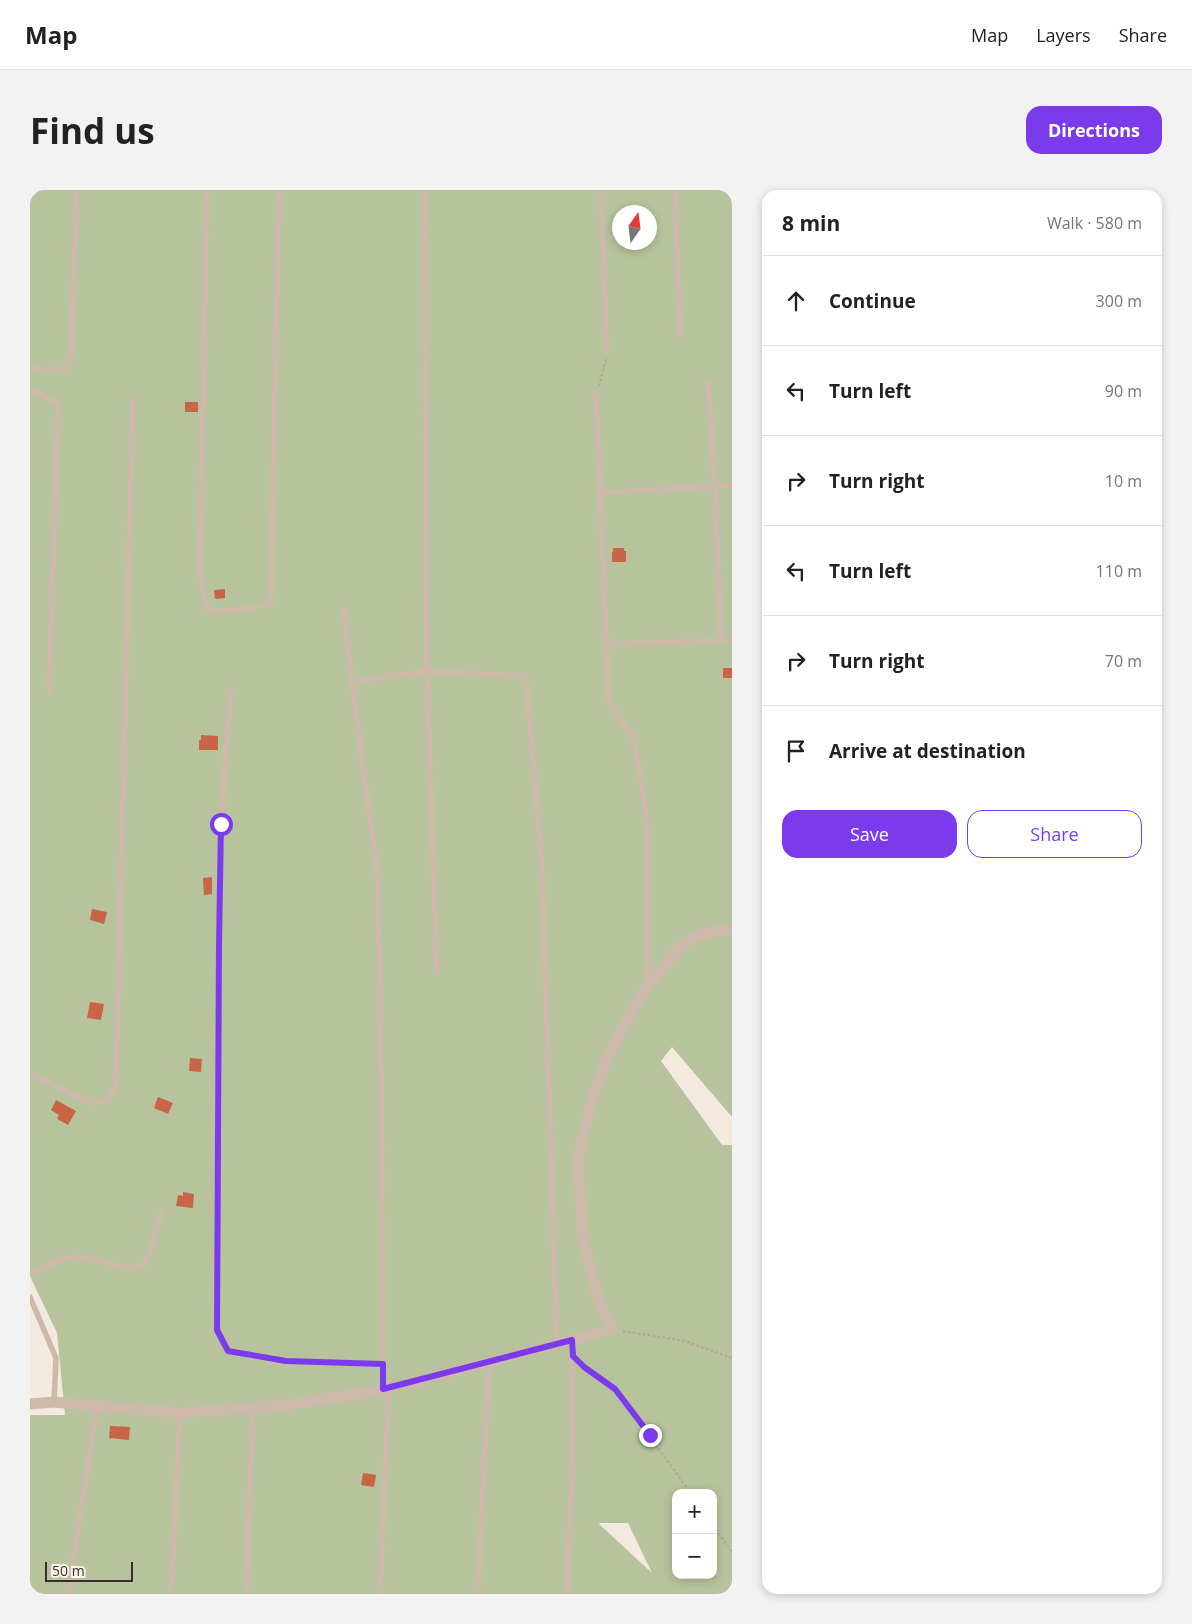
<!DOCTYPE html>
<html lang="en">
<head>
<meta charset="utf-8">
<style>
  body { margin:0; font-family:"Open Sans",sans-serif; background:#f2f2f2; color:#222 }
  .controls { position:absolute; right:15px; bottom:15px; display:grid; overflow:hidden; border-radius:10px; box-shadow:0 2px 8px #0003 }
  .controls button { width:45px; height:45px; display:grid; place-items:center; padding:0; border:0; border-bottom:1px solid #e0e0e0; background:#fff; color:#222; font:25px sans-serif }
  .compass { position:absolute; left:582px; top:15px; width:45px; height:45px; border-radius:50%; background:#fff; box-shadow:0 2px 8px #0003; rotate:14deg }
  .scale { position:absolute; left:15px; bottom:12px; width:88px; box-sizing:border-box; padding-left:5px; border:2px solid #392e29; border-top:0; font-size:14px; line-height:18px; white-space:nowrap; color:#392e29; -webkit-text-stroke:4px #faf3eb; paint-order:stroke }
  .stop { position:absolute; width:15px; height:15px; margin:-11px; border:4px solid #7c3aed; border-radius:50%; background:#fff }
  .stop.end { background:#7c3aed; border-color:#fff; box-shadow:0 1px 5px #0008 }
  .list { margin:0; padding:0; list-style:none }
  h2 { display:flex; justify-content:space-between; align-items:center; height:65px; margin:0; padding:0 20px; font-size:21px }
  h2 small { font-size:16px; font-weight:400; color:#767676 }
  .list li { display:grid; grid-template-columns:32px 1fr auto; gap:15px; align-items:center; box-sizing:border-box; height:90px; padding:0 20px; border-top:1px solid #e0e0e0 }
  .list b { display:block; font-size:19px; white-space:nowrap }
  .list em { font-size:16px; font-style:normal; color:#767676 }
  .actions { display:flex; gap:10px; padding:15px 20px }
  .actions a { flex:1; padding:11px 0; border:1px solid #7c3aed; border-radius:15px; text-align:center; font-size:18px; color:#7c3aed }
  .actions .main { background:#7c3aed; color:#fff }
  .icon { flex:none; width:28px; height:28px; fill:none; stroke:currentColor; stroke-width:2; stroke-linecap:round; stroke-linejoin:round }
  .map { position:relative; flex:none; width:702px; height:1404px; overflow:hidden; border-radius:15px }
  header { display:flex; align-items:center; gap:30px; box-sizing:border-box; height:70px; padding:0 25px; background:#fff; border-bottom:1px solid #e0e0e0 }
  header strong { font-size:24px }
  nav { display:flex; gap:28px; margin-inline-start:auto; font-size:18px }
  .intro { display:flex; align-items:center; justify-content:space-between; box-sizing:border-box; height:120px; padding:0 30px }
  h1 { margin:0; font-size:35px }
  .button { padding:12px 22px; border-radius:15px; background:#7c3aed; color:#fff; font-size:18px; font-weight:700 }
  main { display:flex; gap:30px; padding:0 30px }
  aside { flex:1; background:#fff; border-radius:15px; box-shadow:0 2px 8px #0003 }
  .map>svg:first-child { display:block }
</style>
</head>
<body>
<header>
<strong>Map</strong>
<nav><a>Map</a><a>Layers</a><a>Share</a></nav>
</header>
<div class="intro"><h1>Find us</h1><a class="button">Directions</a></div>
<main>
<div class="map">
<svg width="702" height="1404" viewBox="0 0 702 1404">
  <rect width="100%" height="100%" fill="#f3e9de"/>
  <path fill="#b7c39d" fill-rule="evenodd" d="M 0,0 L 702,0 L 702,927 L 642,857 L 631,871 L 692,955 L 702,955 L 702,1404 L 0,1404 L 0,1225 L 35,1225 L 27,1143 L 0,1086 ZM 590,22 L 620,22 L 620,52 L 590,52 ZM 646,1303 L 683,1303 L 683,1385 L 646,1385 ZM 570,1333 L 598,1333 L 622,1383 L 569,1334 Z"/>
  <g fill="#c86547">
    <rect x="155" y="212" width="13" height="10"/>
    <polygon points="583,358 594,358 594,361 596,361 596,372 582,372 582,362 583,362"/>
    <polygon points="195,399 195,408 185,409 184,400"/>
    <rect x="693" y="478" width="9" height="10"/>
    <polygon points="171,545 188,546 188,560 169,560 169,550 171,550"/>
    <polygon points="182,687 182,704 174,705 173,688"/>
    <polygon points="62,719 77,722 74,734 60,730"/>
    <polygon points="60,812 74,814 71,830 57,828"/>
    <polygon points="160,868 172,869 171,882 159,881"/>
    <polygon points="128,907 143,913 138,924 124,918"/>
    <polygon points="26,910 46,921 38,935 27,929 29,925 21,920"/>
    <polygon points="153,1002 164,1004 163,1018 146,1016 148,1005 153,1006"/>
    <polygon points="80,1236 100,1237 99,1250 79,1248"/>
    <polygon points="333,1283 346,1285 344,1297 331,1295"/>
  </g>
  <g fill="none" stroke-linecap="round" stroke-linejoin="round">
    <g stroke="#b8a393" stroke-width="2" stroke-dasharray="2.5 2.5" stroke-linecap="butt">
      <polyline points="569,196 576,169"/>
      <polyline points="593,1141 655,1151 702,1168"/>
      <polyline points="552,1174 585,1199 661,1303"/>
      <polyline points="683,1335 702,1362"/>
    </g>
    <g stroke="#ccb9a9" stroke-width="5.5">
      <polyline points="177,0 170,386 178,421 204,420 241,414 249,0"/>
      <polyline points="395,0 397,481 407,781"/>
      <polyline points="571,0 577,161"/>
      <polyline points="645,0 650,145"/>
      <polyline points="0,178 16,180 37,179 41,167 47,0"/>
      <polyline points="678,192 685,296 702,295"/>
      <polyline points="0,200 28,213 19,501"/>
      <polyline points="566,203 579,511 603,547 611,589 617,634 617,794"/>
      <polyline points="570,303 685,296 691,450"/>
      <polyline points="314,419 322,492"/>
      <polyline points="576,454 702,450"/>
      <polyline points="201,499 191,634 189,755 187,1140 198,1161 256,1171 353,1174"/>
      <polyline points="0,884 61,913 77,911 86,893 103,211"/>
      <path d="M 0,1084 C 10,1079 21,1073 32,1070 C 56,1062 81,1076 104,1079 L 115,1073 L 121,1060 L 131,1023"/>
      <polyline points="0,1107 26,1168 24,1212"/>
      <polyline points="353,1199 352,940 348,688 322,492 397,481 496,486 512,675 527,1154"/>
      <polyline points="38,1404 67,1217"/>
      <polyline points="140,1404 144,1356 150,1223"/>
      <polyline points="216,1404 223,1217"/>
      <polyline points="350,1404 359,1199"/>
      <polyline points="448,1404 459,1172"/>
      <polyline points="537,1404 543,1257 542,1150"/>
    </g>
    <polyline stroke="#ccb9a9" stroke-width="11" points="0,1214 24,1212 150,1223 256,1215 359,1199 583,1139 574,1123 565,1099 553,1050 548,971 562,907 581,860 599,826 617,796 651,755 665,747 684,741 702,739"/>
  </g>
  <g fill="none" stroke-linecap="round" stroke-linejoin="round">
    <polyline stroke="#7c3aed" stroke-width="6" points="191,634 189,755 187,1140 198,1161 256,1171 353,1174 353,1199 542,1150 543,1166 554,1177 585,1199 620,1245"/>
  </g>
</svg>
<div class="controls">
<button>+</button>
<button>−</button>
</div>
<svg class="compass" viewBox="-18 -18 36 36"><path d="M0-13l5 13h-10z" fill="#e53935"/><path d="M0 13l5-13h-10z" fill="#767676"/></svg>
<div class="scale">50 m</div>
<div class="stop" style="left:191px;top:634px"></div>
<div class="stop end" style="left:620px;top:1245px"></div>
</div>
<aside>
<h2>8 min<small>Walk · 580 m</small></h2>
<ul class="list">
<li><svg class="icon" aria-label="ahead" viewBox="0 0 24 24"><path d="M12 20V5M6 11l6-6 6 6"/></svg><div><b>Continue</b></div><em>300 m</em></li>
<li><svg class="icon" aria-label="left" viewBox="0 0 24 24"><path d="M17 20v-9H6M10 6l-5 5 5 5"/></svg><div><b>Turn left</b></div><em>90 m</em></li>
<li><svg class="icon" aria-label="right" viewBox="0 0 24 24"><path d="M7 20v-9h11M14 6l5 5-5 5"/></svg><div><b>Turn right</b></div><em>10 m</em></li>
<li><svg class="icon" aria-label="left" viewBox="0 0 24 24"><path d="M17 20v-9H6M10 6l-5 5 5 5"/></svg><div><b>Turn left</b></div><em>110 m</em></li>
<li><svg class="icon" aria-label="right" viewBox="0 0 24 24"><path d="M7 20v-9h11M14 6l5 5-5 5"/></svg><div><b>Turn right</b></div><em>70 m</em></li>
<li><svg class="icon" aria-label="arrive" viewBox="0 0 24 24"><path d="M6 21V4h12l-3 4 3 4H6"/></svg><div><b>Arrive at destination</b></div></li>
</ul>
<div class="actions"><a class="main">Save</a><a>Share</a></div>
</aside>
</main>
</body>
</html>
